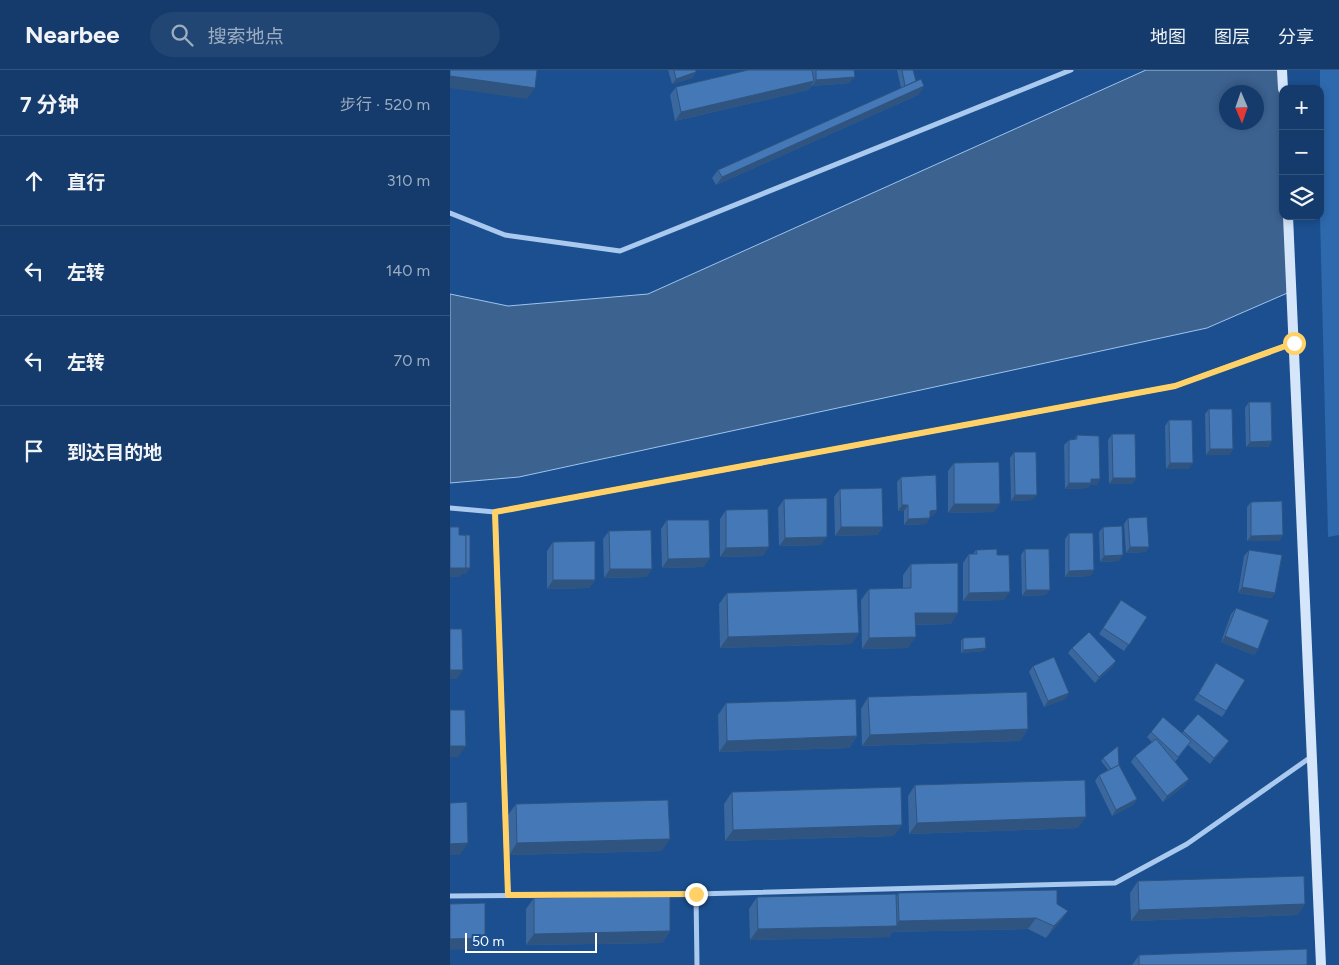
<!DOCTYPE html>
<html lang="zh">
<head>
<meta charset="utf-8">
<style>
  body { margin:0; font-family:Figtree,"Noto Sans SC",sans-serif; background:#214673; color:#f1f3f6 }
  .controls { position:absolute; right:15px; top:15px; display:grid; overflow:hidden; border-radius:10px; box-shadow:0 2px 8px #0003 }
  .controls button { width:45px; height:45px; display:grid; place-items:center; padding:0; border:0; border-bottom:1px solid #33557e; background:#143b6b; color:#f1f3f6; font:25px sans-serif }
  .compass { position:absolute; left:769px; top:15px; width:45px; height:45px; border-radius:50%; background:#143b6b; box-shadow:0 2px 8px #0003; rotate:178deg }
  .scale { position:absolute; left:15px; bottom:12px; width:132px; box-sizing:border-box; padding-left:5px; border:2px solid #fff; border-top:0; font-size:14px; line-height:18px; white-space:nowrap; color:#fff; -webkit-text-stroke:4px #1b4f8f; paint-order:stroke }
  .stop { position:absolute; width:15px; height:15px; margin:-11px; border:4px solid #ffd166; border-radius:50%; background:#fff }
  .stop.end { background:#ffd166; border-color:#fff; box-shadow:0 1px 5px #0008 }
  .list { margin:0; padding:0; list-style:none }
  h2 { display:flex; justify-content:space-between; align-items:center; height:65px; margin:0; padding:0 20px; font-size:21px }
  h2 small { font-size:16px; font-weight:400; color:#9dadc1 }
  .list li { display:grid; grid-template-columns:32px 1fr auto; gap:15px; align-items:center; box-sizing:border-box; height:90px; padding:0 20px; border-top:1px solid #33557e }
  .list b { display:block; font-size:19px; white-space:nowrap }
  .list em { font-size:16px; font-style:normal; color:#9dadc1 }
  .icon { flex:none; width:28px; height:28px; fill:none; stroke:currentColor; stroke-width:2; stroke-linecap:round; stroke-linejoin:round }
  .map { position:relative; flex:none; width:889px; height:895px; overflow:hidden }
  header { display:flex; align-items:center; gap:30px; box-sizing:border-box; height:70px; padding:0 25px; background:#143b6b; border-bottom:1px solid #33557e }
  header strong { font-size:24px }
  nav { display:flex; gap:28px; margin-inline-start:auto; font-size:18px }
  .search { width:350px; height:45px; background:#214673; display:flex; align-items:center; gap:12px; box-sizing:border-box; padding:0 18px; border-radius:28px; color:#9dadc1; font-size:19px }
  main { display:flex }
  aside { flex:1; background:#143b6b }
  .map>svg:first-child { display:block }
</style>
</head>
<body>
<header>
<strong>Nearbee</strong>
<div class="search"><svg class="icon" aria-label="search" viewBox="0 0 24 24"><circle cx="10" cy="10" r="6"/><path d="M15 15l6 6"/></svg>搜索地点</div>
<nav><a>地图</a><a>图层</a><a>分享</a></nav>
</header>
<main>
<aside>
<h2>7 分钟<small>步行 · 520 m</small></h2>
<ul class="list">
<li><svg class="icon" aria-label="ahead" viewBox="0 0 24 24"><path d="M12 20V5M6 11l6-6 6 6"/></svg><div><b>直行</b></div><em>310 m</em></li>
<li><svg class="icon" aria-label="left" viewBox="0 0 24 24"><path d="M17 20v-9H6M10 6l-5 5 5 5"/></svg><div><b>左转</b></div><em>140 m</em></li>
<li><svg class="icon" aria-label="left" viewBox="0 0 24 24"><path d="M17 20v-9H6M10 6l-5 5 5 5"/></svg><div><b>左转</b></div><em>70 m</em></li>
<li><svg class="icon" aria-label="arrive" viewBox="0 0 24 24"><path d="M6 21V4h12l-3 4 3 4H6"/></svg><div><b>到达目的地</b></div></li>
</ul>
</aside>
<div class="map">
<svg width="889" height="895" viewBox="0 0 889 895">
  <rect width="100%" height="100%" fill="#1b4f8f"/>
  <polygon fill="#2e69ad" points="870,0 889,0 889,465 878,467 870,146"/>
  <path fill="#3c6290" stroke="#9cc4f0" fill-rule="evenodd" d="M 696,0 L 832,0 L 833,146 L 838,146 L 842,221 L 757,258 L 69,407 L 0,413 L 0,224 L 58,236 L 198,224 ZM 776,22 L 806,22 L 806,52 L 776,52 Z"/>
  <g fill="none" stroke-linecap="round" stroke-linejoin="round">
    <g stroke="#a9c9ee" stroke-width="5">
      <polyline points="0,143 55,165 170,181 621,0"/>
      <polyline points="0,438 45,442 58,825"/>
      <polyline points="45,442 725,316 843,273"/>
      <polyline points="0,826 246,824"/>
      <polyline points="247,895 246,824 665,813 737,774 861,687"/>
    </g>
    <g stroke="#d6e6fa" stroke-width="10">
      <polyline points="832,0 833,19"/>
      <polyline points="838,146 871,895"/>
    </g>
  </g>
  <g fill="#3a679d">
    <polygon points="218,0 246,0 246,2 242,8 222,14"/>
    <polygon points="298,0 404,0 400,13 362,16 362,15 358,20 225,51 220,25 226,17"/>
    <polygon points="447,0 463,0 466,11 474,16 468,25 266,115 262,108 268,100 451,18"/>
    <polygon points="799,332 822,371 818,377 796,377 795,338"/>
    <polygon points="759,339 783,379 779,385 756,385 755,344"/>
    <polygon points="719,350 739,399 716,399 715,356"/>
    <polygon points="662,364 686,408 682,414 659,414 658,370"/>
    <polygon points="627,365 650,409 646,415 640,415 637,418 615,419 614,375 619,370 624,370"/>
    <polygon points="564,382 583,430 561,431 560,388"/>
    <polygon points="504,393 544,442 498,443 498,401"/>
    <polygon points="451,407 487,440 483,446 480,446 476,454 454,455 454,441 448,441 447,412"/>
    <polygon points="390,419 433,457 427,465 385,466 384,427"/>
    <polygon points="334,429 371,475 329,476 328,438"/>
    <polygon points="801,432 833,465 829,471 797,471 797,437"/>
    <polygon points="276,440 313,486 270,487 270,449"/>
    <polygon points="678,448 699,477 695,482 676,483 674,454"/>
    <polygon points="217,450 254,497 212,498 211,459"/>
    <polygon points="653,457 669,491 650,492 649,462"/>
    <polygon points="159,461 202,499 196,507 154,508 153,469"/>
    <polygon points="619,463 644,500 640,506 615,507 615,469"/>
    <polygon points="103,472 145,510 139,518 97,519 97,481"/>
    <polygon points="575,479 596,525 572,526 571,485"/>
    <polygon points="526,480 554,530 513,531 513,493 519,484 523,484"/>
    <polygon points="799,480 825,523 821,528 788,523 794,486"/>
    <polygon points="461,494 501,554 466,555 458,578 412,579 411,530 419,519 453,518 453,505"/>
    <polygon points="277,523 409,563 401,574 270,578 269,534"/>
    <polygon points="667,536 697,547 674,581 649,564"/>
    <polygon points="786,538 808,579 804,585 771,572 781,544"/>
    <polygon points="513,568 534,581 511,583 511,571"/>
    <polygon points="622,578 666,591 662,597 645,613 618,583"/>
    <polygon points="766,593 776,641 772,647 744,630"/>
    <polygon points="583,596 619,623 615,629 594,637 579,602"/>
    <polygon points="418,627 578,659 570,671 412,676 411,639"/>
    <polygon points="276,633 407,666 399,678 269,682 268,645"/>
    <polygon points="748,644 775,677 760,694 738,675 725,692 739,709 735,715 713,732 681,692 685,686 702,672 697,667 701,662 732,663"/>
    <polygon points="653,688 669,695 687,729 683,735 662,746 645,711 649,705 658,700 651,691"/>
    <polygon points="465,715 628,758 459,764 458,726"/>
    <polygon points="282,722 444,766 275,771 274,734"/>
    <polygon points="66,734 212,781 59,785 58,745"/>
    <polygon points="688,811 855,834 847,845 681,851 680,823"/>
    <polygon points="448,823 607,834 618,841 610,852 596,868 578,859 442,862 439,867 300,870 299,839 307,827 446,826"/>
    <polygon points="84,828 220,861 212,873 76,875 76,839"/>
    <polygon points="689,885 857,895 682,895"/>
  </g>
  <g fill="#305480">
    <polygon points="246,2 242,8 222,14 226,9"/>
    <polygon points="0,6 85,18 77,29 0,18"/>
    <polygon points="405,7 400,13 362,16 366,10"/>
    <polygon points="364,11 358,20 225,51 231,42"/>
    <polygon points="474,16 468,25 266,115 272,107"/>
    <polygon points="822,371 818,377 796,377 800,372"/>
    <polygon points="760,379 783,379 779,385 756,385"/>
    <polygon points="720,393 743,393 739,399 716,399"/>
    <polygon points="663,408 686,408 682,414 659,414"/>
    <polygon points="641,409 650,409 646,415 640,415 637,418 615,419 619,413"/>
    <polygon points="565,425 587,425 583,430 561,431"/>
    <polygon points="504,434 550,434 544,442 498,443"/>
    <polygon points="452,435 458,435 454,441 448,441"/>
    <polygon points="487,440 483,446 476,446 480,441"/>
    <polygon points="480,448 476,454 454,455 458,449"/>
    <polygon points="391,457 433,457 427,465 385,466"/>
    <polygon points="833,465 829,471 797,471 801,466"/>
    <polygon points="377,467 371,475 329,476 335,468"/>
    <polygon points="319,477 313,486 270,487 276,478"/>
    <polygon points="680,477 699,477 695,482 676,483"/>
    <polygon points="673,485 669,491 650,492 654,486"/>
    <polygon points="260,488 254,497 212,498 218,489"/>
    <polygon points="0,498 20,498 16,504 12,504 10,507 0,507"/>
    <polygon points="160,499 202,499 196,507 154,508"/>
    <polygon points="644,500 640,506 615,507 619,501"/>
    <polygon points="103,510 145,510 139,518 97,519"/>
    <polygon points="792,517 825,523 821,528 788,523"/>
    <polygon points="576,520 600,520 596,525 572,526"/>
    <polygon points="560,522 554,530 513,531 519,523"/>
    <polygon points="465,543 508,543 501,554 458,555"/>
    <polygon points="409,563 401,574 270,578 278,567"/>
    <polygon points="775,566 808,579 804,585 771,572"/>
    <polygon points="466,567 458,578 412,579 419,568"/>
    <polygon points="536,578 534,581 511,583 513,580"/>
    <polygon points="666,591 662,597 645,613 649,607"/>
    <polygon points="0,600 13,600 7,609 0,609"/>
    <polygon points="619,623 615,629 594,637 598,631"/>
    <polygon points="578,659 570,671 412,676 420,665"/>
    <polygon points="407,666 399,678 269,682 277,671"/>
    <polygon points="779,671 775,677 760,694 764,688"/>
    <polygon points="0,676 16,676 8,687 0,687"/>
    <polygon points="739,709 735,715 713,732 717,726"/>
    <polygon points="687,729 683,735 662,746 666,740"/>
    <polygon points="636,747 628,758 459,764 467,753"/>
    <polygon points="452,755 444,766 275,771 283,760"/>
    <polygon points="220,769 212,781 59,785 67,773"/>
    <polygon points="18,773 10,785 0,785 0,774"/>
    <polygon points="855,834 847,845 681,851 689,840"/>
    <polygon points="618,841 610,852 596,868 604,856"/>
    <polygon points="586,848 578,859 442,862 439,867 300,870 308,859 445,856 449,851"/>
    <polygon points="220,861 212,873 76,875 84,864"/>
    <polygon points="35,868 27,879 0,880 0,869"/>
  </g>
  <g fill="#4478b7" stroke="#305480">
    <polygon points="0,0 87,0 85,18 0,6"/>
    <polygon points="224,0 246,0 246,2 226,9"/>
    <polygon points="298,0 362,0 364,11 231,42 226,17"/>
    <polygon points="366,0 404,0 405,7 366,10"/>
    <polygon points="452,0 463,0 466,11 455,16"/>
    <polygon points="471,9 474,16 272,107 268,100"/>
    <polygon points="799,332 821,332 822,371 800,372"/>
    <polygon points="759,339 782,339 783,379 760,379"/>
    <polygon points="719,350 742,350 743,393 720,393"/>
    <polygon points="662,364 685,364 686,408 663,408"/>
    <polygon points="627,365 649,366 650,409 641,409 641,413 619,413 619,370 627,369"/>
    <polygon points="564,382 586,382 587,425 565,425"/>
    <polygon points="549,392 550,434 504,434 504,393"/>
    <polygon points="486,405 487,440 480,441 480,448 458,449 458,435 452,435 451,407"/>
    <polygon points="432,418 433,457 391,457 390,419"/>
    <polygon points="377,428 377,467 335,468 334,429"/>
    <polygon points="832,431 833,465 801,466 801,432"/>
    <polygon points="318,439 319,477 276,478 276,440"/>
    <polygon points="697,447 699,477 680,477 678,448"/>
    <polygon points="217,450 259,450 260,488 218,489"/>
    <polygon points="672,456 673,485 654,486 653,457"/>
    <polygon points="0,457 9,457 9,465 16,465 16,498 0,498"/>
    <polygon points="201,460 202,499 160,499 159,461"/>
    <polygon points="619,463 643,463 644,500 619,501"/>
    <polygon points="13,465 20,465 20,498 16,498 16,465"/>
    <polygon points="145,471 145,510 103,510 103,472"/>
    <polygon points="547,479 547,485 559,485 560,522 519,523 519,484 527,484 526,480"/>
    <polygon points="575,479 599,479 600,520 576,520"/>
    <polygon points="799,480 832,485 825,523 792,517"/>
    <polygon points="508,493 508,543 465,543 466,567 419,568 419,519 461,518 461,494"/>
    <polygon points="407,519 409,563 278,567 277,523"/>
    <polygon points="671,530 697,547 679,575 653,558"/>
    <polygon points="786,538 819,550 808,579 775,566"/>
    <polygon points="0,559 12,559 13,600 0,600"/>
    <polygon points="639,562 666,591 649,607 622,578"/>
    <polygon points="535,567 536,578 513,580 513,568"/>
    <polygon points="604,587 619,623 598,631 583,596"/>
    <polygon points="766,593 795,610 776,641 748,624"/>
    <polygon points="577,622 578,659 420,665 418,627"/>
    <polygon points="406,629 407,666 277,671 276,633"/>
    <polygon points="0,640 15,640 16,676 0,676"/>
    <polygon points="748,644 779,671 764,688 733,661"/>
    <polygon points="713,647 741,671 728,687 701,662"/>
    <polygon points="706,669 739,709 717,726 685,686"/>
    <polygon points="668,676 669,695 661,699 653,688"/>
    <polygon points="669,695 687,729 666,740 649,705"/>
    <polygon points="635,710 636,747 467,753 465,715"/>
    <polygon points="451,717 452,755 283,760 282,722"/>
    <polygon points="218,730 220,769 67,773 66,734"/>
    <polygon points="17,732 18,773 0,774 0,733"/>
    <polygon points="854,806 855,834 689,840 688,811"/>
    <polygon points="607,820 607,834 618,841 604,856 586,848 449,851 448,823"/>
    <polygon points="446,824 447,856 308,859 307,827"/>
    <polygon points="220,825 220,861 84,864 84,828"/>
    <polygon points="35,833 35,868 0,869 0,834"/>
    <polygon points="857,879 857,895 689,895 689,885"/>
  </g>
  <g fill="none" stroke-linecap="round" stroke-linejoin="round">
    <polyline stroke="#ffd166" stroke-width="6" points="246,824 58,825 45,442 725,316 844,273"/>
  </g>
</svg>
<div class="controls">
<button>+</button>
<button>−</button>
<button><svg class="icon" aria-label="layers" viewBox="0 0 24 24"><path d="M12 4l9 5-9 5-9-5zM3 14l9 5 9-5"/></svg></button>
</div>
<svg class="compass" viewBox="-18 -18 36 36"><path d="M0-13l5 13h-10z" fill="#e53935"/><path d="M0 13l5-13h-10z" fill="#9dadc1"/></svg>
<div class="scale">50 m</div>
<div class="stop" style="left:844px;top:273px"></div>
<div class="stop end" style="left:246px;top:824px"></div>
</div>
</main>
</body>
</html>
